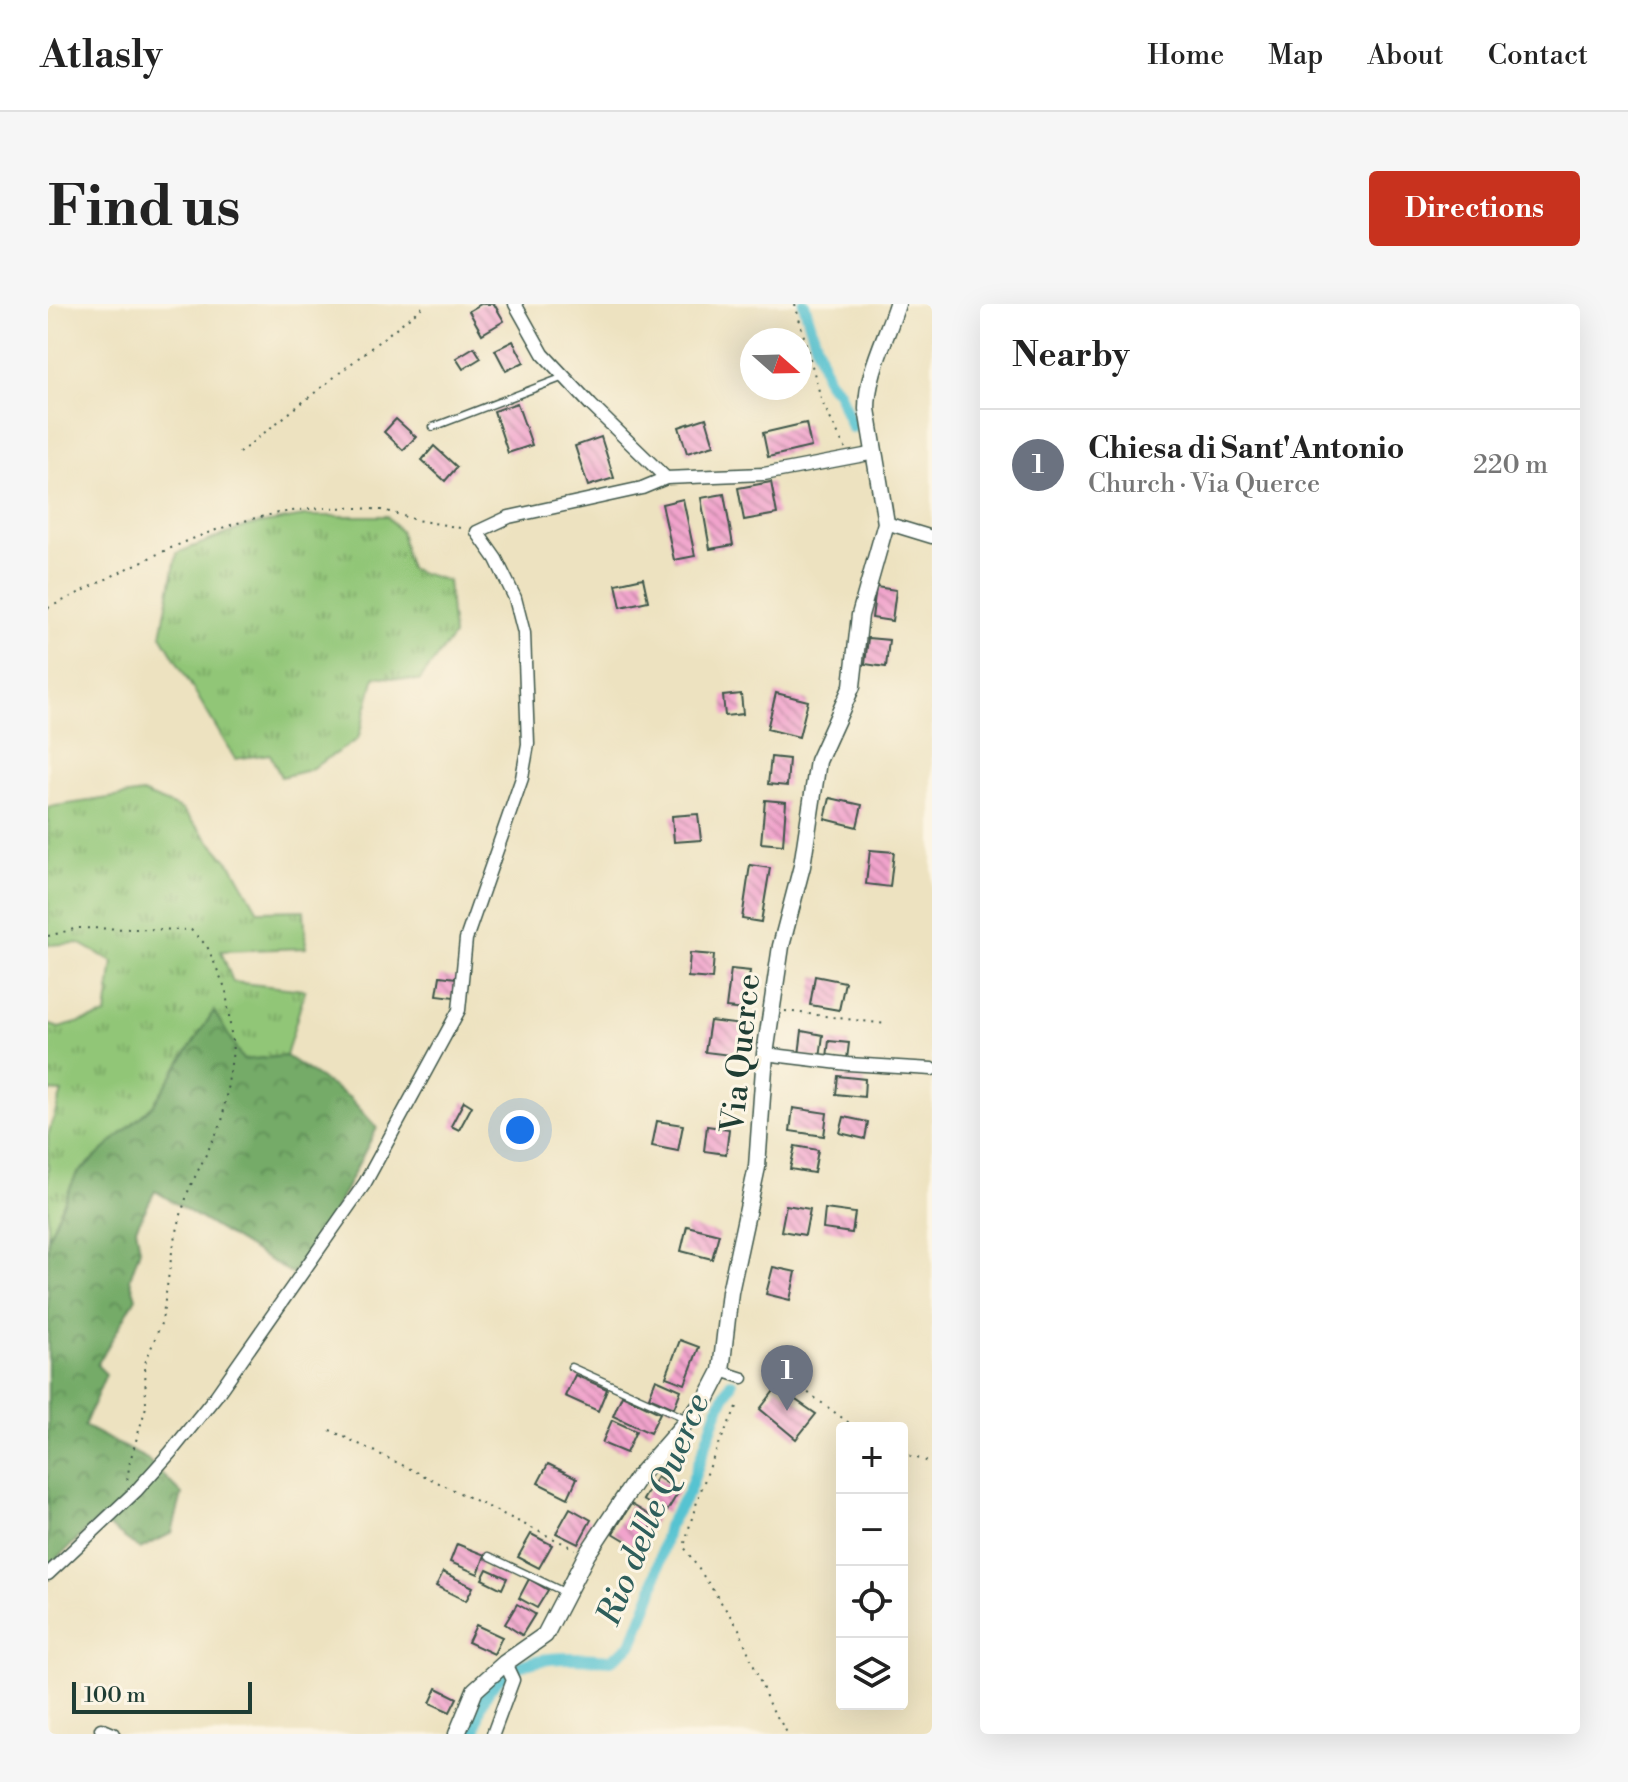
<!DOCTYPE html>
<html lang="en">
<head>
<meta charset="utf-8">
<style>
  body { margin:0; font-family:"Libre Bodoni",serif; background:#f6f6f6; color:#222 }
  .controls { position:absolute; right:24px; bottom:24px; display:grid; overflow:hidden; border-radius:8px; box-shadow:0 8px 32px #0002 }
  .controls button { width:72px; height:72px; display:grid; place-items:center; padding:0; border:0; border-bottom:2px solid #e0e0e0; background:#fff; color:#222; font:40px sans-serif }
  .compass { position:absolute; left:692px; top:24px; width:72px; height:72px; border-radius:50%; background:#fff; box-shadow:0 8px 32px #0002; rotate:110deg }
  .scale { position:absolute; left:24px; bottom:20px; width:180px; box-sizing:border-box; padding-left:8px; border:4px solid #1f3d34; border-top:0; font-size:22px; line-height:28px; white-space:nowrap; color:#1f3d34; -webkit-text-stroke:6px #fcf5e5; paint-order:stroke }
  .you { position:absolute; left:472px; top:826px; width:28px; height:28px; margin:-20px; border:6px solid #fff; border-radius:50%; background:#1a73e8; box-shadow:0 0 0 12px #1a73e833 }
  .badge { display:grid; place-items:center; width:52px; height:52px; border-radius:50%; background:#c8321e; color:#fff; font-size:26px; font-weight:700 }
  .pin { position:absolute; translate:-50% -66px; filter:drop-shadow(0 2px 4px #0008) }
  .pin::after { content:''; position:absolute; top:42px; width:28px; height:24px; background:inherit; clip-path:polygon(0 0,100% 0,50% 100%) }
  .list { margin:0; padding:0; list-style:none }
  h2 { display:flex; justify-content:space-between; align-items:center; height:104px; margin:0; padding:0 32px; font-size:34px }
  h2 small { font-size:26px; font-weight:400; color:#767676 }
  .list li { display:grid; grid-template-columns:52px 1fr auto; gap:24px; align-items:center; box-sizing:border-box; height:112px; padding:0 32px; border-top:2px solid #e0e0e0 }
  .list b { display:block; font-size:30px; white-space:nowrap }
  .list p { margin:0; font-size:26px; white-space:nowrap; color:#767676 }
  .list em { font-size:26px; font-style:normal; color:#767676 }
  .icon { flex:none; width:44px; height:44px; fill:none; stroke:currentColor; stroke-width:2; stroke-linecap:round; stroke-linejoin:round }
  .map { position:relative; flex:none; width:884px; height:1430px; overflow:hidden; border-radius:8px }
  header { display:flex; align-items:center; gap:48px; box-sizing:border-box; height:112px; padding:0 40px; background:#fff; border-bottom:2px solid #e0e0e0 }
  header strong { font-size:38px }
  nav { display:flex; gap:44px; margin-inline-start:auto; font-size:28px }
  .intro { display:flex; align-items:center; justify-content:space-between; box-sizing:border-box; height:192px; padding:0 48px }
  h1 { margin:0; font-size:56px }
  .button { padding:20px 36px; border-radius:8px; background:#c8321e; color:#fff; font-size:28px; font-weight:700 }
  main { display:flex; gap:48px; padding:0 48px }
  aside { flex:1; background:#fff; border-radius:8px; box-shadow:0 8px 32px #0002 }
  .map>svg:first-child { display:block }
</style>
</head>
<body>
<header>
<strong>Atlasly</strong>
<nav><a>Home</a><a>Map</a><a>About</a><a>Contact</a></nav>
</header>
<div class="intro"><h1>Find us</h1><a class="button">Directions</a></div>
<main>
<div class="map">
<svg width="884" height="1430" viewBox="0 0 884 1430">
  <defs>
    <pattern id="grass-tufts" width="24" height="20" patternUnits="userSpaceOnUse" patternTransform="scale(2)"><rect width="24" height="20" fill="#91c677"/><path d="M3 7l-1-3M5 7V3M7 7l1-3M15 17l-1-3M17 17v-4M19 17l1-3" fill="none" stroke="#76a262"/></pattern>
    <pattern id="forest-crowns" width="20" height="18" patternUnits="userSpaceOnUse" patternTransform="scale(2)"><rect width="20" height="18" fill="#74ab68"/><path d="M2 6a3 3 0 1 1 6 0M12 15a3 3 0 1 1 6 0" fill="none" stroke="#5f8c56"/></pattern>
    <pattern id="building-back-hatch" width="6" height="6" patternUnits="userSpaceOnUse" patternTransform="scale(2)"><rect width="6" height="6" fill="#f1a3cc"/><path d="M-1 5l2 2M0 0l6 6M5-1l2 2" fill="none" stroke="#c386a6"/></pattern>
  </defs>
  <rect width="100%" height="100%" fill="#fcf5e5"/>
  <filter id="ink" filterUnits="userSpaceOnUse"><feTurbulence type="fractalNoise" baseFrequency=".0125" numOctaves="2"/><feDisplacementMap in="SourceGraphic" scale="16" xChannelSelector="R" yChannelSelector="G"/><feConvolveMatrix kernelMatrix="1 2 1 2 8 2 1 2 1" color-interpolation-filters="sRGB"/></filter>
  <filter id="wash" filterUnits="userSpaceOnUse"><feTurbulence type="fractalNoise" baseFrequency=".006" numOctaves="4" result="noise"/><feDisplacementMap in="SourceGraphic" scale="32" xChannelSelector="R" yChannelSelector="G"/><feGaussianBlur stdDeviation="1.8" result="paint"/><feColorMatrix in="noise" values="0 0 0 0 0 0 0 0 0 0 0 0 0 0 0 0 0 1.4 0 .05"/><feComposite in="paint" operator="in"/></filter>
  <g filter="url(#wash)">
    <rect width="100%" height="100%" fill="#ede2c0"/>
    <g fill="url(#grass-tufts)" stroke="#588256" stroke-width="2">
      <polygon points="256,212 339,212 353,228 361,265 400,277 405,332 371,377 327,372 310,435 261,466 233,473 222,450 187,455 113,331 129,249 199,222"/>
      <polygon points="94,489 133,505 185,563 210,607 256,606 258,644 173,647 185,678 257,686 238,752 195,756 165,708 105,801 28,871 0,934 0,831 14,788 0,787 0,720 11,724 58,711 65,658 31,639 0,641 0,503"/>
    </g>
    <polygon fill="url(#forest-crowns)" stroke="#4a744e" stroke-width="2" points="166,707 195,756 238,752 302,794 329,824 283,913 244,970 107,887 88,924 92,945 82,975 88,994 49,1061 58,1070 36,1122 99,1155 134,1190 124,1229 92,1245 51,1215 0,1263 0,934 28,871 105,801"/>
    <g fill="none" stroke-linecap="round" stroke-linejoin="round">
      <g stroke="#57c3d1" stroke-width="12">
        <polyline points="756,0 780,78 790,87 804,123"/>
        <path d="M 427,1430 C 429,1420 430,1408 434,1399 C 454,1347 519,1353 563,1356 L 584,1340 L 604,1289 L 620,1222 L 641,1187 L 670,1105 L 683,1079"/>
      </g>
    </g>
    <g id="blocks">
      <g fill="url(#building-back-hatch)">
        <polygon points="433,0 446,0 456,17 434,30 421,7"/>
        <polygon points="465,37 476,58 458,67 447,46"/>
        <polygon points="426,43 433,54 415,65 408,54"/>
        <polygon points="469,99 484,141 460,149 446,107"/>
        <polygon points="658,114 666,141 639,149 631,123"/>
        <polygon points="348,115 368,133 355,146 336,128"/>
        <polygon points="758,119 763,143 720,153 715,129"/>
        <polygon points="553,133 566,174 540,182 527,142"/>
        <polygon points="386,142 409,163 397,177 374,156"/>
        <polygon points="723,178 729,210 696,216 690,184"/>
        <polygon points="676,190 685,241 662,245 653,194"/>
        <polygon points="635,195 647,252 626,256 614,200"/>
        <polygon points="595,274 600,297 573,303 568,280"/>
        <polygon points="828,283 848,286 844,317 824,314"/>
        <polygon points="820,334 841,336 838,363 817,360"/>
        <polygon points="728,389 760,397 751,433 719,425"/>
        <polygon points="693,390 695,410 677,412 675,392"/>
        <polygon points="723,453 741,455 739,482 720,480"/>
        <polygon points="782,494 814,501 809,523 777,515"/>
        <polygon points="717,496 738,498 735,541 713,539"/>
        <polygon points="650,510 653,536 626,538 624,512"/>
        <polygon points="822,546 846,548 842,583 818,580"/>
        <polygon points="702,561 722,564 713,618 694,615"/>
        <polygon points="642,649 666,651 664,675 640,673"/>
        <polygon points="683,665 702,667 697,706 678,704"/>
        <polygon points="392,672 409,674 406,693 389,691"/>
        <polygon points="767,672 797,678 791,706 762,701"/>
        <polygon points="662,717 694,721 690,752 657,748"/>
        <polygon points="754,727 775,731 772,754 751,751"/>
        <polygon points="781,737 801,739 799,755 779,753"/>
        <polygon points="790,772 817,775 816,793 788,790"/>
        <polygon points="416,797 424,802 411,826 403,822"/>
        <polygon points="745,804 779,809 776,832 742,827"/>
        <polygon points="796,813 820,818 817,835 792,829"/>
        <polygon points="609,817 635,821 630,847 604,842"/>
        <polygon points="659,822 681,825 678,850 656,847"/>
        <polygon points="747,842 770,846 766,869 742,865"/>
        <polygon points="738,901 762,905 757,931 733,927"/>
        <polygon points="777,905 807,909 804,929 775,925"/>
        <polygon points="639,922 671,930 664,955 633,947"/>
        <polygon points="725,963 748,968 742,996 718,990"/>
        <polygon points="632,1036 651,1043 637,1080 618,1073"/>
        <polygon points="527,1071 559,1085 550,1107 517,1092"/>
        <polygon points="608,1075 633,1086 626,1104 601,1093"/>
        <polygon points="729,1083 768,1110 748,1135 712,1105"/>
        <polygon points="574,1091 612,1109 602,1129 565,1112"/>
        <polygon points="564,1116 588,1127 578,1149 554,1139"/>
        <polygon points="500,1160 529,1174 520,1194 490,1179"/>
        <polygon points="609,1173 631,1187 618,1209 595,1196"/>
        <polygon points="583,1200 608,1215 590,1244 565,1229"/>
        <polygon points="522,1204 543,1216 530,1240 508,1229"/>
        <polygon points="483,1230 504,1241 491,1264 470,1253"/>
        <polygon points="409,1240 437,1251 430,1270 402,1258"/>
        <polygon points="439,1265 459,1274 454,1285 434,1275"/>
        <polygon points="395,1268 425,1283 418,1297 388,1282"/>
        <polygon points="481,1275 500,1286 489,1304 471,1294"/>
        <polygon points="469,1300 487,1310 474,1331 457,1320"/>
        <polygon points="428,1321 454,1333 446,1350 420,1338"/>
        <polygon points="389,1384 409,1394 402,1408 382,1399"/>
      </g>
    </g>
  </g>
  <g filter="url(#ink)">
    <use href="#blocks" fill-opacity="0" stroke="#3e5649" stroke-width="2"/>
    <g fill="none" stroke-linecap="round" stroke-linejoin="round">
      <defs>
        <g id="service">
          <polyline points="385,123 516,73"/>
          <polyline points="523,1063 639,1115"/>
          <polyline points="441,1252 516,1288"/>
        </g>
        <polyline id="pedestrian" points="673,1067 695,1074"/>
        <g id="minor">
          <polyline points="467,0 495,50 543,101 618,174"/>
          <polyline points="838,219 884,233"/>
          <polyline points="717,750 800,760 884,765"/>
          <polyline points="0,1270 88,1187 122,1149 168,1092 317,879 411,706 418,635 474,474 480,440 476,329 467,294 448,255 429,228 461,213 594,184 618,174 716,170 827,149"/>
          <polyline points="53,1425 65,1430"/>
          <polyline points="445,1430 465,1376 457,1359"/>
        </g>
        <path id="tertiary" d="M 409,1430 L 427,1386 L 457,1359 L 497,1331 L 539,1250 L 590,1173 L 659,1094 L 673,1067 L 682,988 L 709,863 L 717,750 L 733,642 L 754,562 L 770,457 L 804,382 L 812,311 L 838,219 L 819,105 C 819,68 838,35 849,0"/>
      </defs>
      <use href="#service" stroke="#3e5649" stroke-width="9"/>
      <use href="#pedestrian" stroke="#3e5649" stroke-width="13"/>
      <use href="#minor" stroke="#3e5649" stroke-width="15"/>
      <use href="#tertiary" stroke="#3e5649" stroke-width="19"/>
      <g stroke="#3e5649" stroke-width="2" stroke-dasharray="2 6" stroke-linecap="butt">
        <polyline points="747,0 774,98 797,144"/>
        <polyline points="191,149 378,0"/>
        <path d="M 0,304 C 112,250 202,191 333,206 C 345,208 357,213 368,216 C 384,219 400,221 416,225"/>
        <polyline points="0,632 30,624 143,626 159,642 178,686 185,747 174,818 141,885 134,907 124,948 114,1017 97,1059 98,1103 82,1157 79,1177"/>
        <polyline points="737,707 838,720"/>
        <polyline points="725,1071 744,1077 808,1124"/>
        <path d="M 689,1103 C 666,1147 648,1195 636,1243 L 691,1325 L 721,1400 L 740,1430"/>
        <polyline points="282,1126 527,1245"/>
        <polyline points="854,1149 884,1159"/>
      </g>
      <use href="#service" stroke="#fff" stroke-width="6"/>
      <use href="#pedestrian" stroke="#fff" stroke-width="10"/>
      <use href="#minor" stroke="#fff" stroke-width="12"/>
      <use href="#tertiary" stroke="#fff" stroke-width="16"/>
    </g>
  </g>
  <g text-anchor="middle" stroke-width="6" stroke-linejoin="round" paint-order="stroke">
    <g font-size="32" fill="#1f3d34" stroke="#fcf5e5">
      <text transform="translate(692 749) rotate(-84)" y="11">Via Querce</text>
    </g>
    <g font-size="34" font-style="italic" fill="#2d5e5b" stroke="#fcf5e5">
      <text transform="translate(604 1205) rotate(-68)" y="12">Rio delle Querce</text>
    </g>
  </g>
</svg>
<div class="controls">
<button>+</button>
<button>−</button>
<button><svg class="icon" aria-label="locate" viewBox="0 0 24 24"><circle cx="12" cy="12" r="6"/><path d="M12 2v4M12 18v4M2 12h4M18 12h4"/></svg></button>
<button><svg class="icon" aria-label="layers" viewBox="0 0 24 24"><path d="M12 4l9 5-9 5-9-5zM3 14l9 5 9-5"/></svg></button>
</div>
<svg class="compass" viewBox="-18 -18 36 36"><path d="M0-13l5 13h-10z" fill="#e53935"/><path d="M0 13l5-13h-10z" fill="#767676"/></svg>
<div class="scale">100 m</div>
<div class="you"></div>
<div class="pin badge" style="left:739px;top:1107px;background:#6b7280">1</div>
</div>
<aside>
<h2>Nearby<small></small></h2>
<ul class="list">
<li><span class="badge" style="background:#6b7280">1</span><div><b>Chiesa di Sant'Antonio</b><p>Church · Via Querce</p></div><em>220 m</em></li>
</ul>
</aside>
</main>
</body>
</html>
